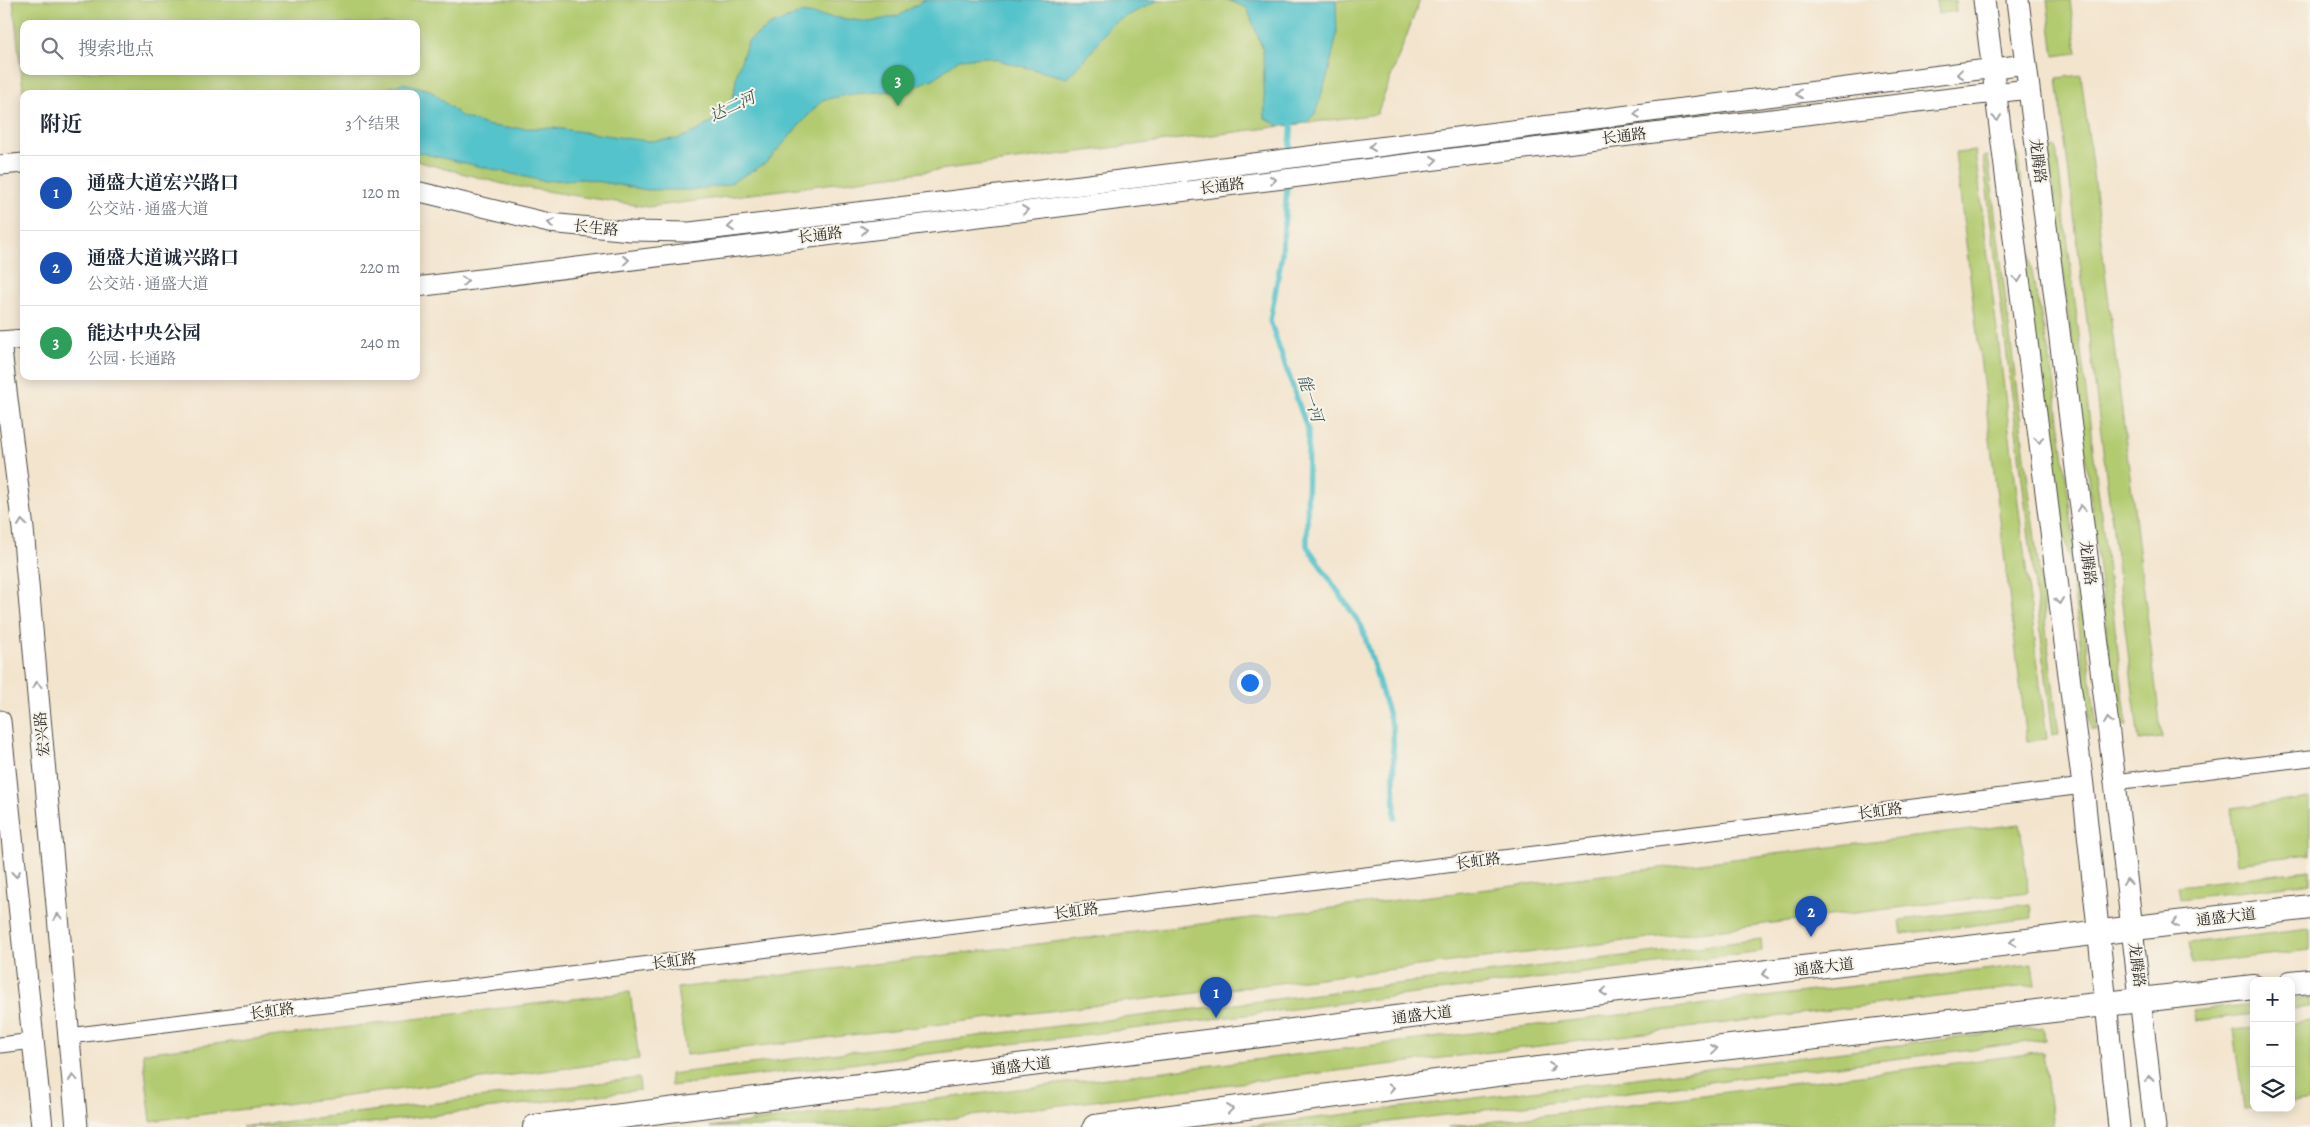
<!DOCTYPE html>
<html lang="zh">
<head>
<meta charset="utf-8">
<style>
  body { margin:0; font-family:Alegreya,"Noto Serif SC",serif; background:#f2f2f3; color:#1f2937 }
  .controls { position:absolute; right:15px; bottom:15px; display:grid; overflow:hidden; border-radius:10px; box-shadow:0 2px 12px #0003 }
  .controls button { width:45px; height:45px; display:grid; place-items:center; padding:0; border:0; border-bottom:1px solid #e0e1e3; background:#fff; color:#1f2937; font:25px sans-serif }
  .you { position:absolute; left:1249px; top:682px; width:18px; height:18px; margin:-12px; border:4px solid #fff; border-radius:50%; background:#1a73e8; box-shadow:0 0 0 8px #1a73e833 }
  .badge { display:grid; place-items:center; width:32px; height:32px; border-radius:50%; background:#1f6fb2; color:#fff; font-size:16px; font-weight:700 }
  .pin { position:absolute; translate:-50% -41px; filter:drop-shadow(0 1px 2px #0008) }
  .pin::after { content:''; position:absolute; top:26px; width:18px; height:15px; background:inherit; clip-path:polygon(0 0,100% 0,50% 100%) }
  .list { margin:0; padding:0; list-style:none }
  h2 { display:flex; justify-content:space-between; align-items:center; height:65px; margin:0; padding:0 20px; font-size:21px }
  h2 small { font-size:16px; font-weight:400; color:#747a83 }
  .list li { display:grid; grid-template-columns:32px 1fr auto; gap:15px; align-items:center; box-sizing:border-box; height:75px; padding:0 20px; border-top:1px solid #e0e1e3 }
  .list b { display:block; font-size:19px; white-space:nowrap }
  .list p { margin:0; font-size:16px; white-space:nowrap; color:#747a83 }
  .list em { font-size:16px; font-style:normal; color:#747a83 }
  .icon { flex:none; width:28px; height:28px; fill:none; stroke:currentColor; stroke-width:2; stroke-linecap:round; stroke-linejoin:round }
  .map { position:relative; flex:none; width:2310px; height:1127px; overflow:hidden }
  .search { position:absolute; background:#fff; box-shadow:0 2px 12px #0003; left:20px; top:20px; width:400px; height:55px; display:flex; align-items:center; gap:12px; box-sizing:border-box; padding:0 18px; border-radius:10px; color:#747a83; font-size:19px }
  .panel { position:absolute; background:#fff; box-shadow:0 2px 12px #0003; left:20px; top:90px; width:400px; height:290px; border-radius:10px }
  .map>svg:first-child { display:block }
</style>
</head>
<body>
<div class="map">
<svg width="2310" height="1127" viewBox="0 0 2310 1127">
  <rect width="100%" height="100%" fill="#f7f3e8"/>
  <filter id="ink" filterUnits="userSpaceOnUse"><feTurbulence type="fractalNoise" baseFrequency=".02" numOctaves="2"/><feDisplacementMap in="SourceGraphic" scale="10" xChannelSelector="R" yChannelSelector="G"/><feConvolveMatrix kernelMatrix="1 2 1 2 8 2 1 2 1" color-interpolation-filters="sRGB"/></filter>
  <filter id="wash" filterUnits="userSpaceOnUse"><feTurbulence type="fractalNoise" baseFrequency=".0096" numOctaves="4" result="noise"/><feDisplacementMap in="SourceGraphic" scale="20" xChannelSelector="R" yChannelSelector="G"/><feGaussianBlur stdDeviation="1.12" result="paint"/><feColorMatrix in="noise" values="0 0 0 0 0 0 0 0 0 0 0 0 0 0 0 0 0 1.4 0 .05"/><feComposite in="paint" operator="in"/></filter>
  <g filter="url(#wash)">
    <rect width="100%" height="100%" fill="#f3e4cd"/>
    <g fill="#b2cb70" stroke="#6e7b4e" fill-rule="evenodd">
      <path d="M 13,0 L 1420,0 L 1377,114 L 648,207 L 507,185 L 416,161 L 416,94 L 24,94 L 24,98 ZM 24,24 L 416,24 L 416,71 L 24,71 Z"/>
      <polygon points="1936,0 1955,0 1956,11 1938,14"/>
      <polygon points="2047,0 2070,0 2077,53 2054,56"/>
      <polygon points="2081,75 2162,738 2139,741 2057,78"/>
      <polygon points="2056,147 2127,725 2118,726 2048,148"/>
      <polygon points="1975,151 2047,739 2027,741 1955,153"/>
      <polygon points="2017,152 2033,277 2054,379 2097,730 2091,730 2070,561 2050,481 2009,153"/>
      <polygon points="1988,156 2059,735 2053,735 1983,157"/>
      <polygon points="2310,798 2310,854 2237,863 2230,808"/>
      <polygon points="2020,824 2028,892 686,1055 677,988"/>
      <polygon points="2310,870 2310,883 2180,899 2178,886"/>
      <polygon points="2030,904 2032,918 1902,934 1900,920"/>
      <polygon points="2310,929 2310,950 2192,964 2189,943"/>
      <polygon points="1761,939 1762,951 671,1086 670,1074"/>
      <polygon points="2032,964 2035,985 882,1127 710,1127"/>
      <polygon points="630,992 639,1059 151,1121 143,1053"/>
      <polygon points="2310,997 2310,1007 2291,1009 2291,999"/>
      <polygon points="2254,1004 2254,1014 2195,1021 2193,1011"/>
      <polygon points="2310,1021 2310,1100 2291,1103 2291,1023"/>
      <polygon points="2043,1027 2045,1040 1349,1127 1244,1127"/>
      <polygon points="2254,1028 2254,1107 2244,1108 2233,1030"/>
      <polygon points="2043,1052 2053,1127 1449,1127"/>
      <polygon points="639,1078 640,1090 338,1127 242,1127"/>
    </g>
    <g fill="#55c3cb" stroke="#40777b">
      <polygon points="924,0 1159,0 1111,24 1092,51 1067,78 986,57 959,59 935,78 907,90 853,94 822,100 766,163 727,185 690,190 647,190 584,179 543,181 416,152 416,94 371,94 403,83 430,90 461,116 486,125 505,128 555,128 647,141 678,139 699,130 723,113 734,94 737,72 748,41 769,26 800,13 870,22 900,15"/>
      <polygon points="1228,0 1336,0 1337,34 1328,74 1315,114 1306,123 1279,126 1265,118 1263,50 1247,8"/>
    </g>
    <g fill="none" stroke-linecap="round" stroke-linejoin="round">
      <polyline stroke="#55c3cb" stroke-width="5.5" points="1292,119 1282,254 1270,321 1308,431 1307,546 1362,627 1393,729 1395,818"/>
    </g>
  </g>
  <g filter="url(#ink)">
    <g fill="none" stroke-linecap="round" stroke-linejoin="round">
      <defs>
        <g id="minor">
          <polyline points="2115,782 2310,758"/>
          <polyline points="69,1036 2083,786"/>
          <polyline points="0,1045 33,1041"/>
        </g>
        <g id="tertiary">
          <polyline points="0,165 24,163"/>
          <polyline points="416,191 549,223 631,231 690,232 1081,185 2026,64"/>
          <polyline points="416,287 1702,127 2029,89"/>
          <polyline points="0,341 24,339"/>
        </g>
        <g id="secondary">
          <polyline points="1984,0 2083,786 2119,1127"/>
          <polyline points="2018,0 2115,782 2155,1127"/>
          <polyline points="0,342 23,529 77,1127"/>
          <polyline points="0,721 42,1127"/>
        </g>
        <g id="primary">
          <polyline points="2291,983 2310,981"/>
          <polyline points="535,1127 1568,996 2310,907"/>
          <polyline points="1095,1127 1512,1072 2254,987"/>
        </g>
      </defs>
      <use href="#minor" stroke="#494743" stroke-width="17"/>
      <use href="#tertiary" stroke="#494743" stroke-width="21"/>
      <use href="#secondary" stroke="#494743" stroke-width="23"/>
      <use href="#primary" stroke="#494743" stroke-width="26"/>
      <use href="#minor" stroke="#fff" stroke-width="15"/>
      <use href="#tertiary" stroke="#fff" stroke-width="19"/>
      <use href="#secondary" stroke="#fff" stroke-width="21"/>
      <use href="#primary" stroke="#fff" stroke-width="24"/>
    </g>
    <defs><path id="oneway-chevron" d="M-2-3.5L2.5 0L-2 3.5" fill="none" stroke-width="1.6" stroke-linecap="round" stroke-linejoin="round" transform="scale(1.25)"/></defs>
    <g stroke="#a0a0a0">
      <use href="#oneway-chevron" transform="translate(1960 74) rotate(173)"/>
      <use href="#oneway-chevron" transform="translate(1799 94) rotate(173)"/>
      <use href="#oneway-chevron" transform="translate(1637 114) rotate(173)"/>
      <use href="#oneway-chevron" transform="translate(1997 118) rotate(83)"/>
      <use href="#oneway-chevron" transform="translate(1372 147) rotate(173)"/>
      <use href="#oneway-chevron" transform="translate(1434 160) rotate(-7)"/>
      <use href="#oneway-chevron" transform="translate(1273 180) rotate(-7)"/>
      <use href="#oneway-chevron" transform="translate(1025 210) rotate(-7)"/>
      <use href="#oneway-chevron" transform="translate(551 223) rotate(-171)"/>
      <use href="#oneway-chevron" transform="translate(731 227) rotate(174)"/>
      <use href="#oneway-chevron" transform="translate(864 230) rotate(-7)"/>
      <use href="#oneway-chevron" transform="translate(626 260) rotate(-7)"/>
      <use href="#oneway-chevron" transform="translate(2018 279) rotate(83)"/>
      <use href="#oneway-chevron" transform="translate(465 281) rotate(-7)"/>
      <use href="#oneway-chevron" transform="translate(2039 440) rotate(83)"/>
      <use href="#oneway-chevron" transform="translate(2081 508) rotate(-97)"/>
      <use href="#oneway-chevron" transform="translate(22 523) rotate(-97)"/>
      <use href="#oneway-chevron" transform="translate(2059 601) rotate(83)"/>
      <use href="#oneway-chevron" transform="translate(37 685) rotate(-95)"/>
      <use href="#oneway-chevron" transform="translate(2108 721) rotate(-97)"/>
      <use href="#oneway-chevron" transform="translate(16 874) rotate(84)"/>
      <use href="#oneway-chevron" transform="translate(2127 882) rotate(-97)"/>
      <use href="#oneway-chevron" transform="translate(58 917) rotate(-95)"/>
      <use href="#oneway-chevron" transform="translate(2175 923) rotate(173)"/>
      <use href="#oneway-chevron" transform="translate(2013 942) rotate(172)"/>
      <use href="#oneway-chevron" transform="translate(1765 974) rotate(174)"/>
      <use href="#oneway-chevron" transform="translate(1604 992) rotate(174)"/>
      <use href="#oneway-chevron" transform="translate(1714 1049) rotate(-7)"/>
      <use href="#oneway-chevron" transform="translate(1552 1067) rotate(-7)"/>
      <use href="#oneway-chevron" transform="translate(73 1078) rotate(-95)"/>
      <use href="#oneway-chevron" transform="translate(2149 1079) rotate(-96)"/>
      <use href="#oneway-chevron" transform="translate(1391 1088) rotate(-8)"/>
      <use href="#oneway-chevron" transform="translate(1230 1109) rotate(-7)"/>
    </g>
  </g>
  <g text-anchor="middle" stroke-width="4" stroke-linejoin="round" paint-order="stroke">
    <g font-size="15" fill="#2b2b2b" stroke="#f7f3e8">
      <text transform="translate(1624 136) rotate(-7)" y="5">长通路</text>
      <text transform="translate(2038 161) rotate(83)" y="5">龙腾路</text>
      <text transform="translate(1222 186) rotate(-7)" y="5">长通路</text>
      <text transform="translate(596 228) rotate(6)" y="5">长生路</text>
      <text transform="translate(820 235) rotate(-7)" y="5">长通路</text>
      <text transform="translate(2088 563) rotate(83)" y="5">龙腾路</text>
      <text transform="translate(42 734) rotate(-95)" y="5">宏兴路</text>
      <text transform="translate(1880 811) rotate(-7)" y="5">长虹路</text>
      <text transform="translate(1478 861) rotate(-7)" y="5">长虹路</text>
      <text transform="translate(1076 911) rotate(-7)" y="5">长虹路</text>
      <text transform="translate(2226 917) rotate(-7)" y="5">通盛大道</text>
      <text transform="translate(674 961) rotate(-7)" y="5">长虹路</text>
      <text transform="translate(2137 965) rotate(83)" y="5">龙腾路</text>
      <text transform="translate(1824 967) rotate(-7)" y="5">通盛大道</text>
      <text transform="translate(272 1011) rotate(-7)" y="5">长虹路</text>
      <text transform="translate(1422 1015) rotate(-7)" y="5">通盛大道</text>
      <text transform="translate(1021 1066) rotate(-7)" y="5">通盛大道</text>
    </g>
    <g font-size="16" font-style="italic" fill="#38595b" stroke="#f7f3e8">
      <text transform="translate(732 106) rotate(-25)" y="6">达二河</text>
      <text transform="translate(1311 398) rotate(72)" y="6">能一河</text>
    </g>
  </g>
</svg>
<div class="controls">
<button>+</button>
<button>−</button>
<button><svg class="icon" aria-label="layers" viewBox="0 0 24 24"><path d="M12 4l9 5-9 5-9-5zM3 14l9 5 9-5"/></svg></button>
</div>
<div class="you"></div>
<div class="pin badge" style="left:1216px;top:1018px;background:#1a4fb4">1</div>
<div class="pin badge" style="left:1811px;top:937px;background:#1a4fb4">2</div>
<div class="pin badge" style="left:898px;top:106px;background:#2e9e5b">3</div>
<div class="search"><svg class="icon" aria-label="search" viewBox="0 0 24 24"><circle cx="10" cy="10" r="6"/><path d="M15 15l6 6"/></svg>搜索地点</div>
<section class="panel">
<h2>附近<small>3个结果</small></h2>
<ul class="list">
<li><span class="badge" style="background:#1a4fb4">1</span><div><b>通盛大道宏兴路口</b><p>公交站 · 通盛大道</p></div><em>120 m</em></li>
<li><span class="badge" style="background:#1a4fb4">2</span><div><b>通盛大道诚兴路口</b><p>公交站 · 通盛大道</p></div><em>220 m</em></li>
<li><span class="badge" style="background:#2e9e5b">3</span><div><b>能达中央公园</b><p>公园 · 长通路</p></div><em>240 m</em></li>
</ul>
</section>
</div>
</body>
</html>
